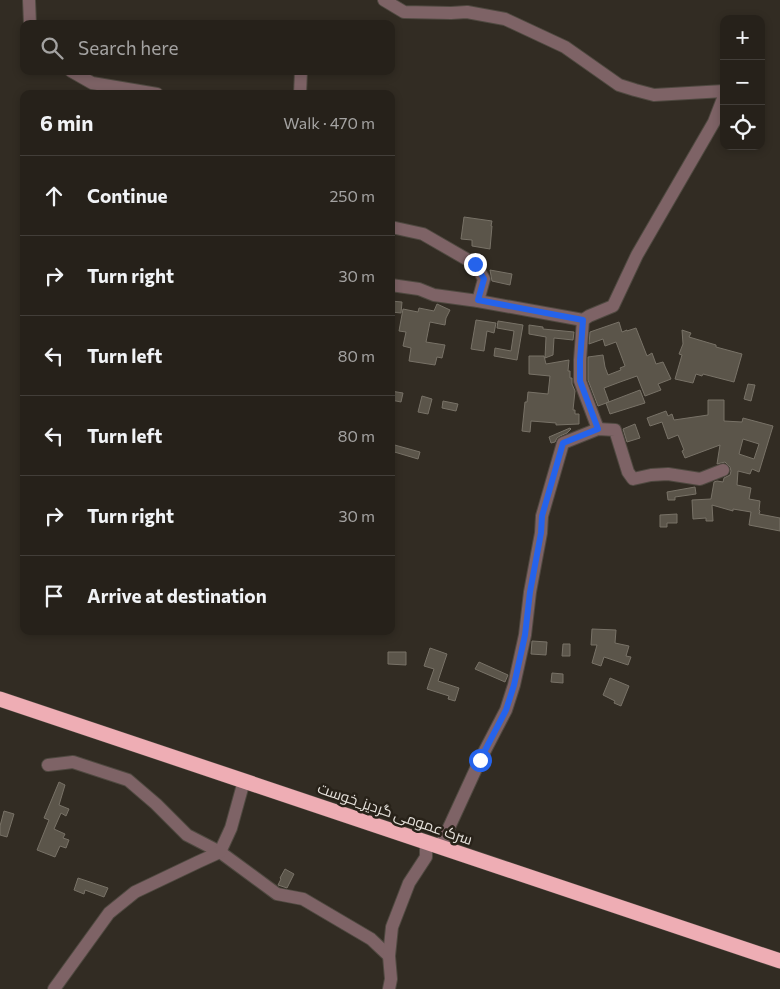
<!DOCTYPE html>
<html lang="en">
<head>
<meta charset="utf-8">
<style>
  body { margin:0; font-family:Commissioner,Cairo,sans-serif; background:#2e2923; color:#f1f3f6 }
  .controls { position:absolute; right:15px; top:15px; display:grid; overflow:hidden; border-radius:10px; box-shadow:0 2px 8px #0003 }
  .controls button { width:45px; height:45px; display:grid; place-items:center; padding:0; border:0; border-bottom:1px solid #423e39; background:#26211a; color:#f1f3f6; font:25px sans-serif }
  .stop { position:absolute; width:15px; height:15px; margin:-11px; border:4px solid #2563eb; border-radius:50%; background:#fff }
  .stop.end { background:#2563eb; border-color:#fff; box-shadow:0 1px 5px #0008 }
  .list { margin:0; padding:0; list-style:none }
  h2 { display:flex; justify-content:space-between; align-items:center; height:65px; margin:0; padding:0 20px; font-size:21px }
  h2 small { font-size:16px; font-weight:400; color:#a4a3a2 }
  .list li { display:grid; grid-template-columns:32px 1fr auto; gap:15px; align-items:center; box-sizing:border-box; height:80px; padding:0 20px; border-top:1px solid #423e39 }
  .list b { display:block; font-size:19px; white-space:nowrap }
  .list em { font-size:16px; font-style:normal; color:#a4a3a2 }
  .icon { flex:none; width:28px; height:28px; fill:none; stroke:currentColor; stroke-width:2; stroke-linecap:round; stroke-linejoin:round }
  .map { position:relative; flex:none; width:780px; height:989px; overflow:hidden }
  .search { position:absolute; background:#26211a; box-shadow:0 2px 8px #0003; left:20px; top:20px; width:375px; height:55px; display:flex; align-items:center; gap:12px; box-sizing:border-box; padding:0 18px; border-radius:10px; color:#a4a3a2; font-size:19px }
  .panel { position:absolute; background:#26211a; box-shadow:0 2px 8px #0003; left:20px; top:90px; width:375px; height:545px; border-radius:10px }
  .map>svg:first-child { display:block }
</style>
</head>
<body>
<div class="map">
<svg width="780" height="989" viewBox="0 0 780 989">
  <rect width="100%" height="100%" fill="#322c23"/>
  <g fill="#5b554a" stroke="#787267" fill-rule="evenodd">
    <polygon points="464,217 492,221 491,226 492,226 490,249 472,246 472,240 461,239"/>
    <polygon points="490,270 512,274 510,285 492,281"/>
    <polygon points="391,301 402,302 401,313 391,312"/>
    <polygon points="437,304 450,310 446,318 445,325 430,322 426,342 445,345 442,358 437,357 435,365 409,361 411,348 403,346 406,332 399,331 403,309 418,312 419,308 434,311"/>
    <polygon points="476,320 496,323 494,333 487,331 484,351 471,349"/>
    <polygon points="498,321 523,325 517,360 494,356 495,348 511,351 514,331 497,328"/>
    <polygon points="619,322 622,332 627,330 627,331 636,328 647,356 652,353 656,364 663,362 671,379 658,384 661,390 645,396 637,376 620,382 604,388 609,402 598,406 588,380 588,357 603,355 605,367 608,375 621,370 620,368 625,366 616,342 605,346 603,339 589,344 590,332"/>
    <polygon points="529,325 543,327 543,329 574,332 573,340 554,338 553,355 545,358 546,337 529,334"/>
    <polygon points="682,330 691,333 689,337 716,345 716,347 742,354 734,382 703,374 702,376 696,374 693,383 675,379 682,355 679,354 683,344"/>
    <polygon points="529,356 544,356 546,364 569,360 568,371 570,371 570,378 572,378 572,384 575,391 573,410 575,410 575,414 579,414 579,424 556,425 556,423 531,421 530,432 522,431 525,402 527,402 528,392 548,394 550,376 529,374"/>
    <polygon points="748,384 755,385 751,401 744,399"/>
    <polygon points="640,390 645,403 610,414 606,403"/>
    <polygon points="391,391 403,393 401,402 391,400"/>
    <polygon points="422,396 432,399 428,414 418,412"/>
    <path d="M 708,400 L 724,400 L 724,421 L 742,422 L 743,418 L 773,426 L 759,472 L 752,469 L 750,474 L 738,471 L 737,485 L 751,488 L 749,499 L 760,501 L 759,510 L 760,511 L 759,514 L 780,518 L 780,531 L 749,525 L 751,512 L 733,509 L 733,511 L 712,505 L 713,521 L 706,521 L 706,518 L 693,519 L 692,500 L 711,499 L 714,482 L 717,481 L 723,482 L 724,478 L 730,475 L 731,471 L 730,467 L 725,462 L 717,464 L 720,445 L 685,458 L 682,451 L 684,450 L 678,435 L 668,439 L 662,422 L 650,426 L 647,418 L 666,411 L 668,416 L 672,414 L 674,420 L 708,415 ZM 743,439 L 759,444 L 754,459 L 739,454 Z"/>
    <polygon points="443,401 458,404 456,411 442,408"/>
    <polygon points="635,424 640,438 627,442 623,429"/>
    <polygon points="570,428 571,429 567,433 560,436 557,438 555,442 551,443 549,437"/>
    <polygon points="391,444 420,452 418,459 391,451"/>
    <polygon points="695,487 696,494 675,497 675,500 668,500 667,492"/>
    <polygon points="677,514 677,523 667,523 667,527 660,527 660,515"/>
    <polygon points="592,629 616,630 615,643 629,646 626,656 631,657 628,665 604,657 601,666 592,663 597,645 591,645"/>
    <polygon points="532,641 547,642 546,655 531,654"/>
    <polygon points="563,644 570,644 570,656 562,656"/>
    <polygon points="430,648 447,654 438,681 459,688 455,701 448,699 449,696 427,689 434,669 424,666"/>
    <polygon points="388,652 406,652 406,665 388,664"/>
    <polygon points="479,662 508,675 505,682 475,669"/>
    <polygon points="552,673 563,674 563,683 551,682"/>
    <polygon points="610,678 629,686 621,706 614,703 615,701 603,695"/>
    <polygon points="59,782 65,785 59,805 69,809 66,816 61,813 54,829 65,834 63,838 69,840 66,848 60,846 55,857 37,850 49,820 44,818"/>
    <polygon points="4,811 14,814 7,837 0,835 0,826"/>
    <polygon points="285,869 294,874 287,888 278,885 281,879 280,878"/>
    <polygon points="78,878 108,888 104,897 85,890 84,894 74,890"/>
  </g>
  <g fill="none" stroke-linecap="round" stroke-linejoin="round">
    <defs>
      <g id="minor">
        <polyline points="29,0 30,24"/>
        <polyline points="384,0 404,12 451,13 467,12 505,19 565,47 619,85 635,90 654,95 724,91"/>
        <polyline points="71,71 92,83 157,94"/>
        <polyline points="300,94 301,71"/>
        <polyline points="391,227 423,234 475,264 484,279 478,301"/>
        <polyline points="391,285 419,289 434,295 478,301 583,320 589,316 613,306 637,255 714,122 724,96"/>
        <polyline points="583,320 580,360 580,381 598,429"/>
        <polyline points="48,765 73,762 128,780 156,804 187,835 220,852 277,894 303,899 371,939 389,956"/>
        <polyline points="440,847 480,760 506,710 514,685 525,635 530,592 541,533 542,516 563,443 598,429 615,430 628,472 633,479 651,475 668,474 700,479 723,470"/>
        <polyline points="54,989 109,913 135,892 198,862 220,852 231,828 244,781"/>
        <polyline points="389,989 391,979 389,956 392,927 409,883 426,857 426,842"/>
      </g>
      <polyline id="highway" points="0,699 780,961"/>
    </defs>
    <use href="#minor" stroke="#4f4940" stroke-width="14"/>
    <use href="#highway" stroke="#4f4940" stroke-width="16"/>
    <use href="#minor" stroke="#7e6366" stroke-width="12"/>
    <use href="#highway" stroke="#eeadb4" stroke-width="15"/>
  </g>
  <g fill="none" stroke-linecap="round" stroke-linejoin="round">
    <polyline stroke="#2563eb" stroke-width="6" points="475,264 484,279 478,300 583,320 580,360 580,381 598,429 563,443 542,516 541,533 530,592 525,635 514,685 506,710 480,760"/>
  </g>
  <g text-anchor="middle" stroke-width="5" stroke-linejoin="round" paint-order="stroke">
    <g font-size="15" fill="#e5e1db" stroke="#282219">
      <text transform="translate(395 814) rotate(19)" y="5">سرک عمومی گردیز_خوست</text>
    </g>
  </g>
</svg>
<div class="controls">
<button>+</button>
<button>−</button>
<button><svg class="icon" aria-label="locate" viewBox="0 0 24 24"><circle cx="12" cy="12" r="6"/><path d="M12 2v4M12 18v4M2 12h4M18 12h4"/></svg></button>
</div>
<div class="stop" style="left:480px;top:760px"></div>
<div class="stop end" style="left:475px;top:264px"></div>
<div class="search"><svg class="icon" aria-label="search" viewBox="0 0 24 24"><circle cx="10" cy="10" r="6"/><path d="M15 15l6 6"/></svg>Search here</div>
<section class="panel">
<h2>6 min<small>Walk · 470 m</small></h2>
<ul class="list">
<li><svg class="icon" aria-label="ahead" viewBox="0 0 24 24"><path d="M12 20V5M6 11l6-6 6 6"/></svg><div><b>Continue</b></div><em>250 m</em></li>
<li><svg class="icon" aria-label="right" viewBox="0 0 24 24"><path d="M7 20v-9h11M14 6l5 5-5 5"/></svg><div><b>Turn right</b></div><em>30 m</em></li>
<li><svg class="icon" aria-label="left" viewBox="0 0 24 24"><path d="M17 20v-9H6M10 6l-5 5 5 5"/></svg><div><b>Turn left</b></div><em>80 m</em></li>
<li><svg class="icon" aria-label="left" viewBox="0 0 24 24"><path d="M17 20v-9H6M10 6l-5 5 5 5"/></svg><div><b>Turn left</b></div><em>80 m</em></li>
<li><svg class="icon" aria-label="right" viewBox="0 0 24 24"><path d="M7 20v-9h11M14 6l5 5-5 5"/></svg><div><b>Turn right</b></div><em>30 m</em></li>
<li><svg class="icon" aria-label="arrive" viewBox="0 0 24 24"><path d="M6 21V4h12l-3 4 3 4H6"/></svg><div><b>Arrive at destination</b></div></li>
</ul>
</section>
</div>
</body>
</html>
